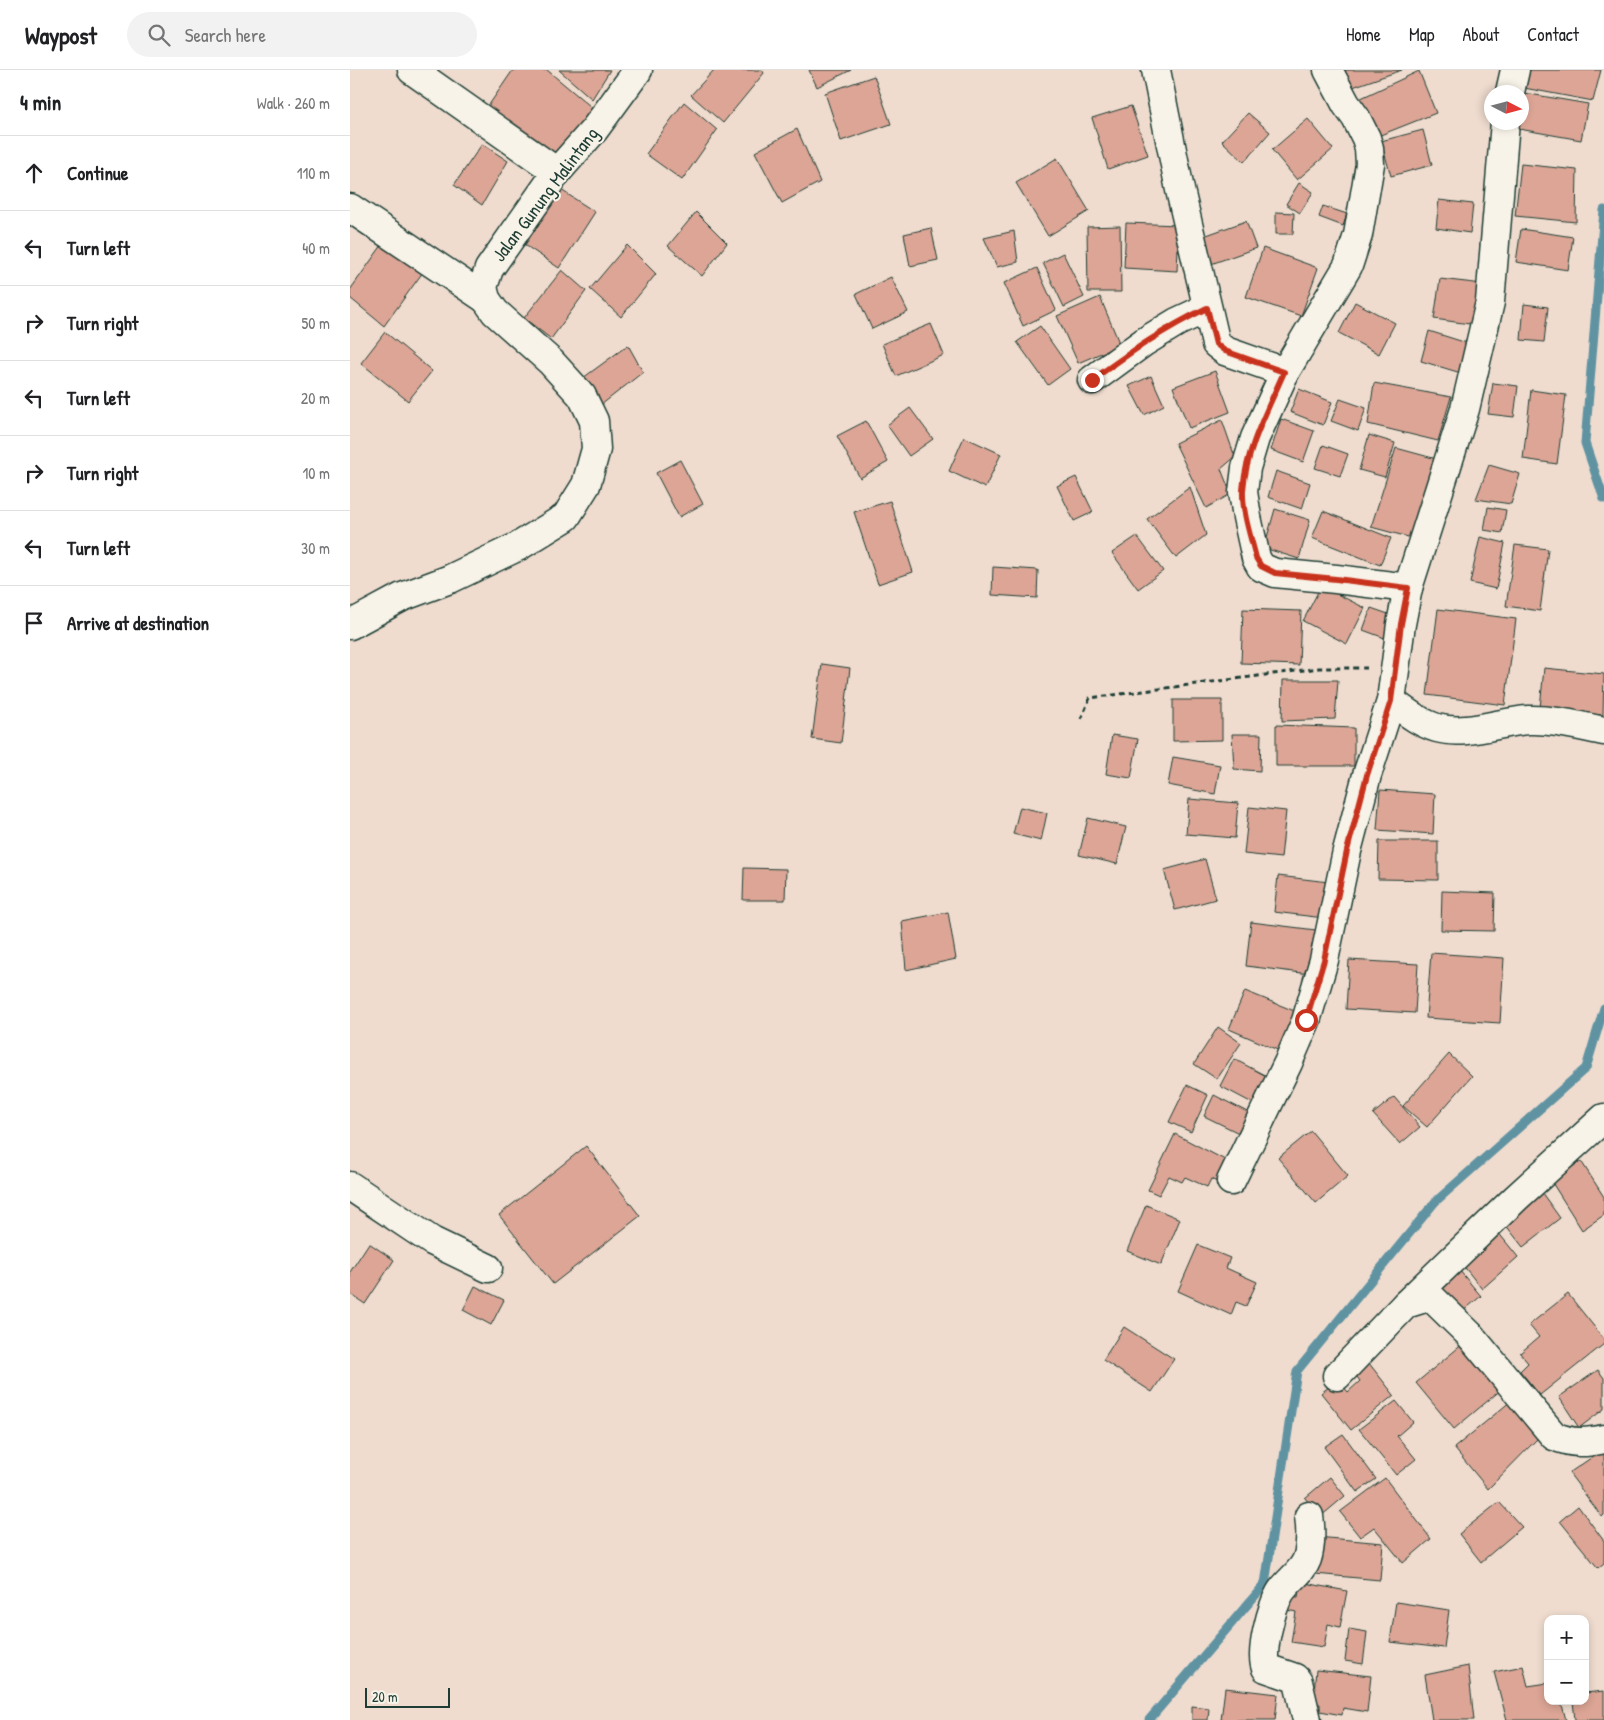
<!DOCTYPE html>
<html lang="en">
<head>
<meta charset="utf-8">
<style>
  body { margin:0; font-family:"Patrick Hand",sans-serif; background:#f2f2f2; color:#202124 }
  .controls { position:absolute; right:15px; bottom:15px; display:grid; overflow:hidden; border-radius:10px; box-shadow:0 2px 8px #0003 }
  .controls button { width:45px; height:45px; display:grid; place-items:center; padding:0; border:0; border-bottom:1px solid #e0e0e0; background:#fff; color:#202124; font:25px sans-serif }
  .compass { position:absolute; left:1134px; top:15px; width:45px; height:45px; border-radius:50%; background:#fff; box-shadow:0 2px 8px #0003; rotate:96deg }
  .scale { position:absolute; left:15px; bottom:12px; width:85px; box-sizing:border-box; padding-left:5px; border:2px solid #1f3d34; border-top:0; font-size:14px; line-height:18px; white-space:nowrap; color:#1f3d34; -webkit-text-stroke:4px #f7f3e8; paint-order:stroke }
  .stop { position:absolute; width:15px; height:15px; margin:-11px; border:4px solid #c8321e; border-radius:50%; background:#fff }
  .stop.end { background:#c8321e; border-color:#fff; box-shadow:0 1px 5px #0008 }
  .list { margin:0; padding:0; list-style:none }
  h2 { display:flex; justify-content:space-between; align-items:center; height:65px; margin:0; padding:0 20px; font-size:21px }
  h2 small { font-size:16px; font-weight:400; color:#757577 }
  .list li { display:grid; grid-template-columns:32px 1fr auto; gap:15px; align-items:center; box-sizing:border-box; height:75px; padding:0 20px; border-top:1px solid #e0e0e0 }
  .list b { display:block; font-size:19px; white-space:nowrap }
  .list em { font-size:16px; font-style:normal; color:#757577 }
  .icon { flex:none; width:28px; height:28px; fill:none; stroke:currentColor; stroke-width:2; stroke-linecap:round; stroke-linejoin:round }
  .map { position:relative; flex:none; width:1254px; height:1650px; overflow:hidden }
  header { display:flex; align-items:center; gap:30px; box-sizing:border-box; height:70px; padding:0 25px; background:#fff; border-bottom:1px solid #e0e0e0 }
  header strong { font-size:24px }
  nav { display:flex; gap:28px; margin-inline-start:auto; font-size:18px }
  .search { width:350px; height:45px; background:#f2f2f2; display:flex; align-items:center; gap:12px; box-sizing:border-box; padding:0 18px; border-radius:28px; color:#757577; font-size:19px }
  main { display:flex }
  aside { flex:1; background:#fff }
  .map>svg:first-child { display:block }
</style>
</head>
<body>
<header>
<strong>Waypost</strong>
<div class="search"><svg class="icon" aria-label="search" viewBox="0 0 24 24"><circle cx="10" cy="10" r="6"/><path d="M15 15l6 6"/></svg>Search here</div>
<nav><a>Home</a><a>Map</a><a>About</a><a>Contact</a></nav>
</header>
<main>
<aside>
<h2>4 min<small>Walk · 260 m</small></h2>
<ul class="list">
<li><svg class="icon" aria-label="ahead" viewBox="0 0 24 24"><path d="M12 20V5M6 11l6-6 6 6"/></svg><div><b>Continue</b></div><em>110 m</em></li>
<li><svg class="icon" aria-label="left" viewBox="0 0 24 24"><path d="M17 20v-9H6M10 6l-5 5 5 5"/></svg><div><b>Turn left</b></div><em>40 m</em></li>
<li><svg class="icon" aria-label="right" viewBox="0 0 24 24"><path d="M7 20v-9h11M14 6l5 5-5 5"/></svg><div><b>Turn right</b></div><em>50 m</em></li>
<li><svg class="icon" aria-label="left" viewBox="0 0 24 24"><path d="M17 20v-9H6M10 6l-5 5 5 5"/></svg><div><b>Turn left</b></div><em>20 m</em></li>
<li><svg class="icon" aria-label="right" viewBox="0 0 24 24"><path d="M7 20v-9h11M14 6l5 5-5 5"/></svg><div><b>Turn right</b></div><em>10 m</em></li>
<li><svg class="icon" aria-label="left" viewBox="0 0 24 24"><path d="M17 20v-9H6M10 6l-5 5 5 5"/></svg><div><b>Turn left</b></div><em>30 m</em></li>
<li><svg class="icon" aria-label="arrive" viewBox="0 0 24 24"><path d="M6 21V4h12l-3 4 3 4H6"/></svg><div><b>Arrive at destination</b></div></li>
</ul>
</aside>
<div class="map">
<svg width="1254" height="1650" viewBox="0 0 1254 1650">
  <rect width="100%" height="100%" fill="#efdccf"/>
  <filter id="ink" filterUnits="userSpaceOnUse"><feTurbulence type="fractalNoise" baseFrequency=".02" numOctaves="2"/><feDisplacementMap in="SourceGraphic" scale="10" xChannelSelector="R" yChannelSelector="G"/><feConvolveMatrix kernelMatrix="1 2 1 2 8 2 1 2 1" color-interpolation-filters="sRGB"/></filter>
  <g filter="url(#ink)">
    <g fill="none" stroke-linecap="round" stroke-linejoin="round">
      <g stroke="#6093a2" stroke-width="9">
        <polyline points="1254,140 1235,373 1254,429"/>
        <polyline points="799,1650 915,1514 947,1301 1085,1132 1236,998 1254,938"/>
      </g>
    </g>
    <g fill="#dca595" stroke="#1f3d34">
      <polygon points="163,0 197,0 246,41 204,94 132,45"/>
      <polygon points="209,0 260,0 242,29"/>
      <polygon points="364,0 412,0 414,3 373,53 341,25"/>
      <polygon points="459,0 501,0 467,17"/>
      <polygon points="989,0 1052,0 994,20"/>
      <polygon points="1177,0 1251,0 1243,31 1174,18"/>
      <polygon points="1069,1 1086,43 1028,66 1009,29"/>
      <polygon points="524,6 541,54 491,71 475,23"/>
      <polygon points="1174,23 1238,34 1231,70 1169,59 1170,52 1172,52"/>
      <polygon points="334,32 367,60 332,110 296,84"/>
      <polygon points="781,36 798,85 758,99 742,48"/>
      <polygon points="898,43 920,62 894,92 872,71"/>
      <polygon points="958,49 983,79 947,110 922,80"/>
      <polygon points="447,59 470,112 432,133 405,82"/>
      <polygon points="1073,60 1082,95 1041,106 1031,71"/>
      <polygon points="132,74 158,91 132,135 104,115"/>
      <polygon points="707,88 739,141 698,166 666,113"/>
      <polygon points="1171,94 1227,100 1226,152 1165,146"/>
      <polygon points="949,113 963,122 950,143 936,134"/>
      <polygon points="211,120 245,142 209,198 175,175"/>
      <polygon points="1089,130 1123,134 1120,163 1086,158"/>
      <polygon points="973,136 997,144 993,156 969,147"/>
      <polygon points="346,142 377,173 352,206 318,176"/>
      <polygon points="926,142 944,143 943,164 926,164"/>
      <polygon points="896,151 906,178 861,194 851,167"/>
      <polygon points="776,153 829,155 827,201 774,198"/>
      <polygon points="770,156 771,222 738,222 737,157"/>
      <polygon points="581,158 588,190 560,196 554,164"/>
      <polygon points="1171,159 1223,167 1218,200 1166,192"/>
      <polygon points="664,161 668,192 647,197 634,168"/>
      <polygon points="32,175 73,202 34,256 0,228 0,220"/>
      <polygon points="277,175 306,204 271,247 240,219"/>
      <polygon points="913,178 968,198 951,246 896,227"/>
      <polygon points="713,183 734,227 714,237 693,193"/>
      <polygon points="687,198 706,240 673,256 654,213"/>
      <polygon points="212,200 236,221 201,269 174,248"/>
      <polygon points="541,207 558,242 522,259 506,224"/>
      <polygon points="1090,209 1133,214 1127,255 1084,249"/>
      <polygon points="750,227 770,275 728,293 707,246"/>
      <polygon points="1005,232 1045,253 1029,284 989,263"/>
      <polygon points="1174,234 1198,237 1194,272 1171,270"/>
      <polygon points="581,254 594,285 546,306 532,274"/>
      <polygon points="690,256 720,299 698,315 667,272"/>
      <polygon points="1079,261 1120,274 1111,303 1071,291"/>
      <polygon points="35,262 82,301 58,331 11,293"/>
      <polygon points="278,275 293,302 251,335 233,308"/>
      <polygon points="865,301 880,342 839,358 823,317"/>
      <polygon points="801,306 814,335 794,345 779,316"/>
      <polygon points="1024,313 1101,327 1088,371 1018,354"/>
      <polygon points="1143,313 1168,316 1164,347 1138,344"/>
      <polygon points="949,319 982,332 973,355 940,342"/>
      <polygon points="1181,320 1216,325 1207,394 1173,389"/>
      <polygon points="990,329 1016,338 1008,361 981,351"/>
      <polygon points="560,338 583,369 559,386 537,355"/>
      <polygon points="931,349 964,361 953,392 921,380"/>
      <polygon points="872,350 885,387 871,399 881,424 856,438 825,373"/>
      <polygon points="516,351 538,392 510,408 487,366"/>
      <polygon points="1019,365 1045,373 1035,407 1009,400"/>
      <polygon points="614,367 651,384 635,418 599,401"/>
      <polygon points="973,375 998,384 990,406 965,398"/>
      <polygon points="1046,378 1094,391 1062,468 1021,457"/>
      <polygon points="330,390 353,434 329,447 306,403"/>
      <polygon points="1139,395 1170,404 1161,434 1126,429"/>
      <polygon points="926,401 960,413 952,439 918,427"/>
      <polygon points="726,407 743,442 724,451 707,416"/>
      <polygon points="840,417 856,465 826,488 797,449"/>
      <polygon points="540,431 563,502 528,514 504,442"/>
      <polygon points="1138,437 1156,440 1152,463 1134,460"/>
      <polygon points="925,439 960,450 949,489 914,478"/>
      <polygon points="973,441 1041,468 1030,495 962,468"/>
      <polygon points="787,466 813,501 788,519 762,483"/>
      <polygon points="1130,467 1155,473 1146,519 1120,513"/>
      <polygon points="1165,475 1198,479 1190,541 1156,536"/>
      <polygon points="643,497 688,500 687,528 642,525"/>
      <polygon points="971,516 1015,538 997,574 953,551"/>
      <polygon points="1021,538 1047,547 1040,570 1013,560"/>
      <polygon points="893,539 951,541 949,595 891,593"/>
      <polygon points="1088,539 1166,549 1155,635 1077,625"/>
      <polygon points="472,594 500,598 491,673 462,669"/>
      <polygon points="1194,598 1254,604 1253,645 1190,638"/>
      <polygon points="933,610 988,610 985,649 932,651"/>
      <polygon points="823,630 872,630 872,670 823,671"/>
      <polygon points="926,655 1004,658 1004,696 926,696"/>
      <polygon points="882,664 911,664 910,701 884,699"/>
      <polygon points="762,665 788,669 781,708 756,704"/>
      <polygon points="823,687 870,695 865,724 818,715"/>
      <polygon points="1030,720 1085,724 1083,764 1027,760"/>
      <polygon points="839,729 888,733 885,768 836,764"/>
      <polygon points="670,737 697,743 691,771 663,764"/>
      <polygon points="899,737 936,741 931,788 894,784"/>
      <polygon points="738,748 776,757 767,794 729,785"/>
      <polygon points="1029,771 1088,771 1088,810 1028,809"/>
      <polygon points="855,789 866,829 825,840 814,800"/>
      <polygon points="394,798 436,799 435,830 393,830"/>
      <polygon points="928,806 979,812 974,848 924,842"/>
      <polygon points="1092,821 1145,823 1144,861 1091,860"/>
      <polygon points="598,842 606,889 556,900 552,851"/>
      <polygon points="901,852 966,860 960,904 896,896"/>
      <polygon points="1081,883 1154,888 1150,953 1076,948"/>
      <polygon points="999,890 1068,894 1065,943 996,939"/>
      <polygon points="895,921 947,942 930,981 879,959"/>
      <polygon points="868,957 891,973 867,1009 844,994"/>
      <polygon points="1099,984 1122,1006 1077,1057 1053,1036"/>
      <polygon points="884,989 922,1009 908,1036 870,1016"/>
      <polygon points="837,1015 858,1025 841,1062 819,1052"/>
      <polygon points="864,1025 905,1046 895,1066 854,1046"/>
      <polygon points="1044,1027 1070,1057 1050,1074 1023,1044"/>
      <polygon points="961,1061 998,1106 966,1133 928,1088"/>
      <polygon points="825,1064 877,1091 867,1112 861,1109 857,1117 835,1107 832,1112 819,1106 809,1125 798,1120"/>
      <polygon points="236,1076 290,1146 203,1214 149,1145"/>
      <polygon points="1231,1091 1254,1127 1254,1145 1232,1160 1201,1111"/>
      <polygon points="1189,1119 1210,1148 1173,1177 1151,1149"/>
      <polygon points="796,1135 830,1149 811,1195 777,1181"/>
      <polygon points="1143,1156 1168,1187 1132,1219 1108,1189"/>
      <polygon points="19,1173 44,1190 15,1234 0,1224 0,1202"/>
      <polygon points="848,1175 880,1188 876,1198 907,1212 896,1236 886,1232 881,1245 828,1221"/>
      <polygon points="1104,1194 1131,1226 1106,1247 1080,1214"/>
      <polygon points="125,1216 154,1230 141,1255 113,1240"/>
      <polygon points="1218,1224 1254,1269 1254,1274 1190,1325 1170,1301 1178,1293 1170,1283 1189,1267 1179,1255"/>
      <polygon points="774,1257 824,1289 802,1322 753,1290"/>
      <polygon points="1114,1273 1152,1319 1104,1359 1066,1313"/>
      <polygon points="1018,1292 1044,1325 1001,1360 971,1323 988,1310 998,1322 1010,1311 1004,1303"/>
      <polygon points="1248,1300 1254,1308 1254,1339 1229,1358 1209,1327"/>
      <polygon points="1046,1331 1063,1352 1047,1366 1066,1389 1046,1405 1009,1359"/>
      <polygon points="1161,1331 1190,1366 1138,1419 1104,1378"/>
      <polygon points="993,1364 1026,1409 1007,1422 974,1377"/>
      <polygon points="1254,1379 1254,1445 1252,1447 1219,1403"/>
      <polygon points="980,1407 995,1426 970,1447 955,1428"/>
      <polygon points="1035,1408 1081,1469 1053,1493 1024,1457 1010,1467 990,1442"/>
      <polygon points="1149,1432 1172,1457 1131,1492 1109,1464"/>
      <polygon points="1228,1436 1254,1471 1254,1493 1248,1498 1210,1451"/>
      <polygon points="967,1467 1033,1473 1030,1510 965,1504"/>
      <polygon points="950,1512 997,1521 990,1557 978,1554 974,1577 941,1572 946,1542 937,1540 939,1526 948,1527"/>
      <polygon points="1046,1532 1099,1540 1094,1578 1040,1572"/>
      <polygon points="999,1559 1017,1562 1013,1594 995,1591"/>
      <polygon points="1118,1596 1124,1650 1082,1650 1075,1605"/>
      <polygon points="1173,1596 1178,1616 1198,1613 1198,1631 1211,1631 1216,1650 1157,1650 1144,1602"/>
      <polygon points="966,1600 1021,1606 1017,1642 993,1638 992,1645 970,1641 970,1634 963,1633"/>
      <polygon points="875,1618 928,1624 925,1650 871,1650"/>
      <polygon points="1254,1621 1254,1650 1225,1650 1223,1631 1235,1631 1235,1623"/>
      <polygon points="842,1636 859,1638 858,1650 842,1650"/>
    </g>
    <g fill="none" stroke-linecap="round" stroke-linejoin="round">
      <defs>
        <g id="minor">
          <polyline points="62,0 207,102"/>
          <polyline points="806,0 830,120 866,274 875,281 935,302"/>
          <polyline points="978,0 996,34 1006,48 1016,68 1019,78 1020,94 1008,165 998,196 935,302 905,368 896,398 893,422 897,447 906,488 911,497 925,503 986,509 1058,518"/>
          <polyline points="1160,22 1165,0"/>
          <polyline points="0,138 136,229"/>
          <polyline points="742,310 794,272 827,252 857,238"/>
          <polyline points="0,555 52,527 100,509 169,476 216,447 236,415 246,379 244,351 232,326 201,292 145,242 136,229 133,217 139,199 207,102 244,60 288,0"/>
          <path d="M 1041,631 C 1055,641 1070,653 1087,658 C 1116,666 1149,652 1178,650 C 1203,649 1229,656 1254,661"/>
          <polyline points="881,1111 938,993 956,951 974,890 997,781 1017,705 1041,631 1051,554 1058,518 1115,339 1140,232 1155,52"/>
          <polyline points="0,1116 82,1171 138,1198"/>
          <polyline points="1056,1234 1166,1128 1254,1048"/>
          <path d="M 987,1306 L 1056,1234 L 1078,1227 L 1083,1229 L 1119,1264 L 1204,1366 C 1222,1374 1236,1373 1254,1369"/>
          <path d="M 957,1650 L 948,1612 L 945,1608 L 916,1598 C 909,1583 922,1537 930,1523 C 938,1510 952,1503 957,1489 C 961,1477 961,1459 959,1446"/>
        </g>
      </defs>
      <use href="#minor" stroke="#1f3d34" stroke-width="31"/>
      <polyline stroke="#1f3d34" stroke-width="3" stroke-dasharray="5 4" stroke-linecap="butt" points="731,649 740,628 969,598 1017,598"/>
      <use href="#minor" stroke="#f7f3e8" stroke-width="28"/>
    </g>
  </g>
  <g fill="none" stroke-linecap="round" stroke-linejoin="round" filter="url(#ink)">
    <path stroke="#c8321e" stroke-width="6" d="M 742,310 C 781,282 813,259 857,238 L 866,274 L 875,281 L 934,302 C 918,339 896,379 893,420 C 892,442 901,467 906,488 L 911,496 L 925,503 L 986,509 L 1058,518 L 1051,554 L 1041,631 L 1017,705 L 997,781 L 974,890 L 956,950"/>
  </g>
  <g text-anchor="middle" stroke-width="4" stroke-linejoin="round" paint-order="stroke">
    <g font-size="19" fill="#1f3d34" stroke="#f7f3e8">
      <text transform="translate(195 124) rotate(-53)" y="7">Jalan Gunung Malintang</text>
    </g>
  </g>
</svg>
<div class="controls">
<button>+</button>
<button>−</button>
</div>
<svg class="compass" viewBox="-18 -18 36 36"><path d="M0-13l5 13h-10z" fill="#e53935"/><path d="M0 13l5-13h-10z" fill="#757577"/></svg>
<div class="scale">20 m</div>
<div class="stop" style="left:956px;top:950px"></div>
<div class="stop end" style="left:742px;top:310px"></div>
</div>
</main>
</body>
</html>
